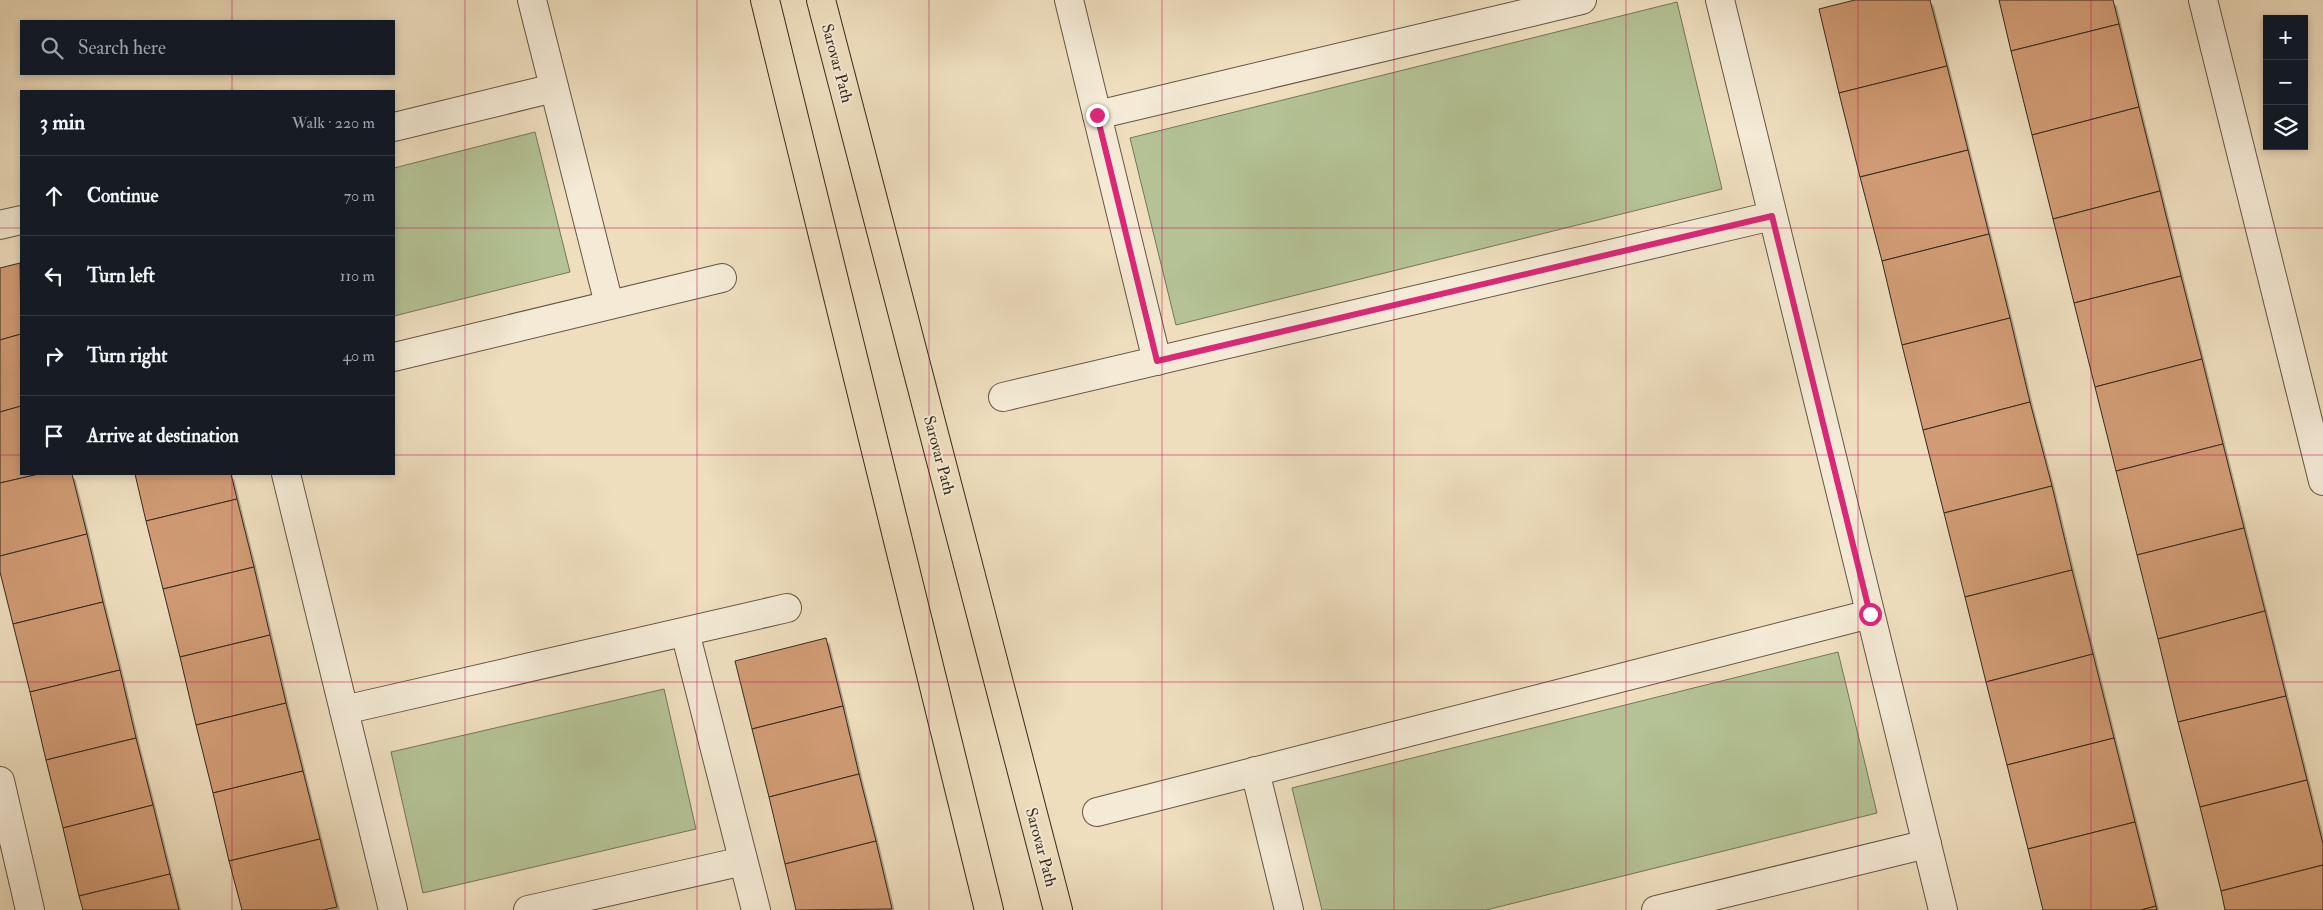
<!DOCTYPE html>
<html lang="en">
<head>
<meta charset="utf-8">
<style>
  body { margin:0; font-family:"IM FELL Double Pica",serif; background:#242831; color:#f1f3f6 }
  .controls { position:absolute; right:15px; top:15px; display:grid; overflow:hidden; border-radius:0px; box-shadow:0 2px 8px #0003 }
  .controls button { width:45px; height:45px; display:grid; place-items:center; padding:0; border:0; border-bottom:1px solid #363941; background:#171b24; color:#f1f3f6; font:25px sans-serif }
  .stop { position:absolute; width:15px; height:15px; margin:-11px; border:4px solid #db2777; border-radius:50%; background:#fff }
  .stop.end { background:#db2777; border-color:#fff; box-shadow:0 1px 5px #0008 }
  .list { margin:0; padding:0; list-style:none }
  h2 { display:flex; justify-content:space-between; align-items:center; height:65px; margin:0; padding:0 20px; font-size:21px }
  h2 small { font-size:16px; font-weight:400; color:#9ea1a6 }
  .list li { display:grid; grid-template-columns:32px 1fr auto; gap:15px; align-items:center; box-sizing:border-box; height:80px; padding:0 20px; border-top:1px solid #363941 }
  .list b { display:block; font-size:19px; white-space:nowrap }
  .list em { font-size:16px; font-style:normal; color:#9ea1a6 }
  .icon { flex:none; width:28px; height:28px; fill:none; stroke:currentColor; stroke-width:2; stroke-linecap:round; stroke-linejoin:round }
  .map { position:relative; flex:none; width:2323px; height:910px; overflow:hidden }
  .search { position:absolute; background:#171b24; box-shadow:0 2px 8px #0003; left:20px; top:20px; width:375px; height:55px; display:flex; align-items:center; gap:12px; box-sizing:border-box; padding:0 18px; border-radius:0px; color:#9ea1a6; font-size:19px }
  .panel { position:absolute; background:#171b24; box-shadow:0 2px 8px #0003; left:20px; top:90px; width:375px; height:385px; border-radius:0px }
  .map>svg:first-child { display:block }
</style>
</head>
<body>
<div class="map">
<svg width="2323" height="910" viewBox="0 0 2323 910">
  <defs>
    <filter id="shadow"><feDropShadow dx="3" dy="5.5" stdDeviation="0" flood-color="#0004"/></filter>
  </defs>
  <rect width="100%" height="100%" fill="#eedebe"/>
  <filter id="stains"><feTurbulence type="fractalNoise" baseFrequency=".004" numOctaves="4"/><feColorMatrix values="0 0 0 0 .2 0 0 0 0 .09 0 0 0 0 .02 0 0 0 .5 -.17"/></filter>
  <radialGradient id="worn" r=".72"><stop offset=".6" stop-color="#630" stop-opacity="0"/><stop offset="1" stop-color="#630" stop-opacity=".3"/></radialGradient>
  <g fill="#b4c295" stroke="#767558">
    <polygon points="1677,2 1722,189 1176,325 1130,138"/>
    <polygon points="535,132 570,272 394,316 394,168"/>
    <polygon points="1838,652 1877,813 1486,910 1322,910 1292,788"/>
    <polygon points="664,689 696,829 423,893 391,752"/>
  </g>
  <g fill="#d19c75" stroke="#37281b" filter="url(#shadow)">
    <polygon points="1855,0 1930,0 1947,66 1839,93 1819,9"/>
    <polygon points="1999,0 2113,0 2119,24 2011,51"/>
    <polygon points="2119,24 2139,107 2032,135 2011,51"/>
    <polygon points="1947,66 1968,150 1860,177 1839,93"/>
    <polygon points="2139,107 2160,191 2053,219 2032,135"/>
    <polygon points="1968,150 1989,234 1882,261 1860,177"/>
    <polygon points="2160,191 2181,276 2074,303 2053,219"/>
    <polygon points="1989,234 2010,318 1902,345 1882,261"/>
    <polygon points="20,263 21,334 0,340 0,268"/>
    <polygon points="2181,276 2202,359 2095,387 2074,303"/>
    <polygon points="2010,318 2030,402 1923,430 1902,345"/>
    <polygon points="21,334 21,406 0,412 0,340"/>
    <polygon points="2202,359 2223,444 2116,471 2095,387"/>
    <polygon points="2030,402 2052,486 1944,513 1923,430"/>
    <polygon points="21,406 21,474 39,474 0,483 0,412"/>
    <polygon points="2223,444 2244,528 2137,555 2116,471"/>
    <polygon points="39,474 72,474 87,534 0,556 0,483"/>
    <polygon points="135,474 231,474 237,499 146,521"/>
    <polygon points="2052,486 2072,570 1965,597 1944,513"/>
    <polygon points="237,499 254,567 163,589 146,521"/>
    <polygon points="2244,528 2265,611 2158,639 2137,555"/>
    <polygon points="87,534 103,602 13,624 0,572 0,556"/>
    <polygon points="254,567 270,635 180,657 163,589"/>
    <polygon points="2072,570 2093,654 1986,682 1965,597"/>
    <polygon points="103,602 120,670 30,692 13,624"/>
    <polygon points="2265,611 2286,696 2178,722 2158,639"/>
    <polygon points="270,635 286,703 196,725 180,657"/>
    <polygon points="826,638 843,706 752,729 735,661"/>
    <polygon points="2093,654 2114,738 2007,765 1986,682"/>
    <polygon points="120,670 136,738 46,760 30,692"/>
    <polygon points="2286,696 2307,780 2200,807 2178,722"/>
    <polygon points="286,703 303,771 213,793 196,725"/>
    <polygon points="843,706 859,774 769,797 752,729"/>
    <polygon points="136,738 153,805 63,828 46,760"/>
    <polygon points="2114,738 2135,822 2028,849 2007,765"/>
    <polygon points="303,771 320,839 229,861 213,793"/>
    <polygon points="859,774 876,841 785,864 769,797"/>
    <polygon points="2307,780 2323,844 2323,865 2221,891 2200,807"/>
    <polygon points="153,805 170,874 79,896 63,828"/>
    <polygon points="2135,822 2156,906 2141,910 2043,910 2028,849"/>
    <polygon points="320,839 337,907 323,910 242,910 229,861"/>
    <polygon points="876,841 892,909 796,910 785,864"/>
    <polygon points="2323,865 2323,910 2225,910 2221,891"/>
    <polygon points="170,874 179,910 83,910 79,896"/>
    <polygon points="2156,906 2157,910 2141,910"/>
  </g>
  <g fill="none" stroke-linecap="round" stroke-linejoin="round">
    <defs>
      <g id="minor">
        <polyline points="532,0 609,304"/>
        <polyline points="1069,0 1157,361"/>
        <polyline points="1720,0 1943,910"/>
        <polyline points="2203,0 2323,481"/>
        <polyline points="1097,115 1582,0"/>
        <polyline points="394,127 554,88"/>
        <polyline points="0,225 21,220"/>
        <polyline points="394,357 722,278"/>
        <polyline points="1003,397 1772,216"/>
        <polyline points="286,474 393,910"/>
        <polyline points="685,632 756,910"/>
        <polyline points="344,710 787,608"/>
        <polyline points="1255,771 1289,910"/>
        <polyline points="0,781 30,910"/>
        <polyline points="1097,812 1870,614"/>
        <polyline points="528,910 743,861"/>
        <polyline points="1656,910 1927,844"/>
      </g>
      <g id="major">
        <polyline points="765,0 989,910"/>
        <polyline points="821,0 1058,910"/>
      </g>
    </defs>
    <use href="#minor" stroke="#655644" stroke-width="30"/>
    <use href="#major" stroke="#37281b" stroke-width="30"/>
    <use href="#minor" stroke="#f4ead5" stroke-width="28"/>
    <use href="#major" stroke="#eedebe" stroke-width="28"/>
  </g>
  <g fill="none" stroke-linecap="round" stroke-linejoin="round">
    <polyline stroke="#db2777" stroke-width="6" points="1097,115 1157,361 1772,216 1870,614"/>
  </g>
  <path fill="none" stroke="#c2185b" stroke-width="1" stroke-opacity="0.55" d="M 232,0 L 232,21M 465,0 L 465,910M 697,0 L 697,910M 929,0 L 929,910M 1162,0 L 1162,910M 1394,0 L 1394,910M 1626,0 L 1626,910M 1858,0 L 1858,910M 2091,0 L 2091,910M 232,74 L 232,91M 0,228 L 21,228M 394,228 L 2323,228M 0,455 L 21,455M 394,455 L 2323,455M 232,474 L 232,910M 0,682 L 2323,682"/>
  <g text-anchor="middle" stroke-width="4" stroke-linejoin="round" paint-order="stroke">
    <g font-size="16" fill="#37281b" stroke="#f4ead5">
      <text transform="translate(838 63) rotate(75)" y="6">Sarovar Path</text>
      <text transform="translate(940 455) rotate(75)" y="6">Sarovar Path</text>
      <text transform="translate(1042 847) rotate(75)" y="6">Sarovar Path</text>
    </g>
  </g>
  <rect width="100%" height="100%" filter="url(#stains)"/>
  <rect width="100%" height="100%" fill="url(#worn)"/>
</svg>
<div class="controls">
<button>+</button>
<button>−</button>
<button><svg class="icon" aria-label="layers" viewBox="0 0 24 24"><path d="M12 4l9 5-9 5-9-5zM3 14l9 5 9-5"/></svg></button>
</div>
<div class="stop" style="left:1870px;top:614px"></div>
<div class="stop end" style="left:1097px;top:115px"></div>
<div class="search"><svg class="icon" aria-label="search" viewBox="0 0 24 24"><circle cx="10" cy="10" r="6"/><path d="M15 15l6 6"/></svg>Search here</div>
<section class="panel">
<h2>3 min<small>Walk · 220 m</small></h2>
<ul class="list">
<li><svg class="icon" aria-label="ahead" viewBox="0 0 24 24"><path d="M12 20V5M6 11l6-6 6 6"/></svg><div><b>Continue</b></div><em>70 m</em></li>
<li><svg class="icon" aria-label="left" viewBox="0 0 24 24"><path d="M17 20v-9H6M10 6l-5 5 5 5"/></svg><div><b>Turn left</b></div><em>110 m</em></li>
<li><svg class="icon" aria-label="right" viewBox="0 0 24 24"><path d="M7 20v-9h11M14 6l5 5-5 5"/></svg><div><b>Turn right</b></div><em>40 m</em></li>
<li><svg class="icon" aria-label="arrive" viewBox="0 0 24 24"><path d="M6 21V4h12l-3 4 3 4H6"/></svg><div><b>Arrive at destination</b></div></li>
</ul>
</section>
</div>
</body>
</html>
